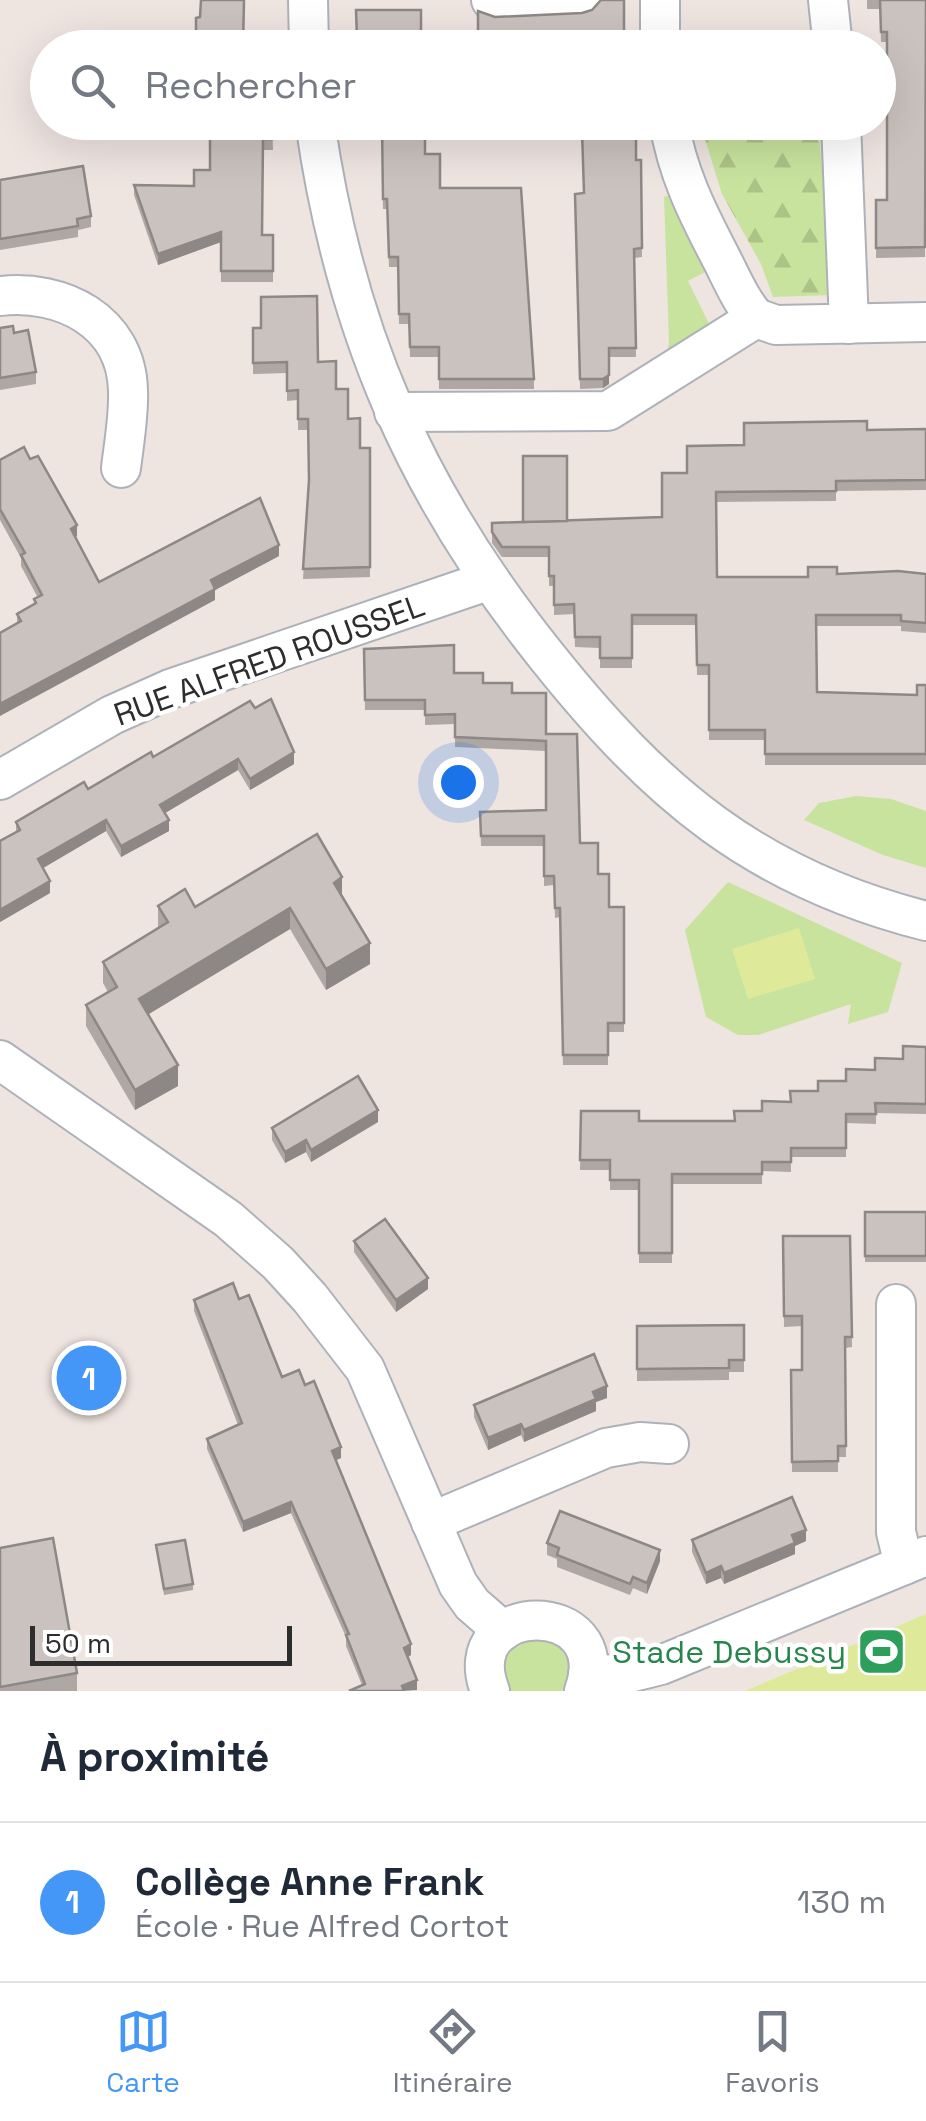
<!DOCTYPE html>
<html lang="fr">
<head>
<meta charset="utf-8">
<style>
  body { margin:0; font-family:"Space Grotesk",sans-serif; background:#f2f2f3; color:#1f2937 }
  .scale { position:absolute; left:30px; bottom:25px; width:262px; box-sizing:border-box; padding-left:10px; border:5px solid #2d2d2d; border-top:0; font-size:28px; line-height:35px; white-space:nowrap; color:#2d2d2d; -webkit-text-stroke:8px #fff; paint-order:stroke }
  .you { position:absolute; left:458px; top:782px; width:35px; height:35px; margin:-25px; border:8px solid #fff; border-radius:50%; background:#1a73e8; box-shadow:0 0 0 15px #1a73e833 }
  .badge { display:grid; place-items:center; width:65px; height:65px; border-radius:50%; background:#4496f7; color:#fff; font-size:32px; font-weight:700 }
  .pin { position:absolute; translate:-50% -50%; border:5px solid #fff; box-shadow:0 2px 10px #0006 }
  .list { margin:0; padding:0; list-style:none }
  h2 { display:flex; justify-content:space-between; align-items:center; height:130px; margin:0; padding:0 40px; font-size:42px }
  h2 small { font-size:32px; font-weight:400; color:#747a83 }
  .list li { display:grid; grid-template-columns:65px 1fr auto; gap:30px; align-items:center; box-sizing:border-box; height:160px; padding:0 40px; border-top:2px solid #e0e1e3 }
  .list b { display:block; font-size:38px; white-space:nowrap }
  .list p { margin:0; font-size:32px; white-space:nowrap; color:#747a83 }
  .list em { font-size:32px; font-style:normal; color:#747a83 }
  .icon { flex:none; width:55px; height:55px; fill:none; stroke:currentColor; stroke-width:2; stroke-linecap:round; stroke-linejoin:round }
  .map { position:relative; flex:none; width:926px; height:1691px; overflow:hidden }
  .search { position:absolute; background:#fff; box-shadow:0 10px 40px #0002; left:30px; right:30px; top:30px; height:110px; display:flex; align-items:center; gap:25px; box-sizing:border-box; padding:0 35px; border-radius:55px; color:#747a83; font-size:38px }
  .sheet { height:290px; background:#fff }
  nav { display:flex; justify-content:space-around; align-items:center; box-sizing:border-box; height:140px; border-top:2px solid #e0e1e3; background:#fff; font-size:28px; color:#747a83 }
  nav a { display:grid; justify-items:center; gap:5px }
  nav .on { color:#4496f7 }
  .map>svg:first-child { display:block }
</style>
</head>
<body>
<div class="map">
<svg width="926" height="1691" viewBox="0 0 926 1691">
  <defs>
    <pattern id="forest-firs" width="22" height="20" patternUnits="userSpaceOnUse" patternTransform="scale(2.5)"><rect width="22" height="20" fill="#c8e39e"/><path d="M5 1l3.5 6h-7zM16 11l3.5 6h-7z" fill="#acc388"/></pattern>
  </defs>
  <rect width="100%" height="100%" fill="#eee4e0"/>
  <g fill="#c8e39e">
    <polygon points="670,195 707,271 688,281 713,332 666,362 669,342 664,197"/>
    <polygon points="856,796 891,799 926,811 926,868 883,855 804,820 819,803"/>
    <polygon points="728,882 902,963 888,1012 848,1024 851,1004 758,1035 738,1035 706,1017 685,930"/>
    <path d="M 546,1638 C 567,1650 577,1668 564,1691 L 510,1691 C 494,1656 512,1642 546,1638 Z"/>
  </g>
  <polygon fill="url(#forest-firs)" points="700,123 818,123 824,192 833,237 832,295 773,297 761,264 722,194"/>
  <g fill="#deea9a">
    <polygon points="799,928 815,979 748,999 732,949"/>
    <polygon points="926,1614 926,1691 745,1691"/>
  </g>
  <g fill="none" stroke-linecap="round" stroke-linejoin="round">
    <defs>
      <g id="minor">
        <polyline points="308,0 309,48"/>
        <polyline points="491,0 494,4 581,0"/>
        <polyline points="660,0 660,48"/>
        <polyline points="828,0 833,48"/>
        <path d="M 315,122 C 345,332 416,494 548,658 C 656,793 755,878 926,921"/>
        <path d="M 669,122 C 677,172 697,212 720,256 C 731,277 740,300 756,318"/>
        <polyline points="841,122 849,324"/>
        <path d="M 0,296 C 62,289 126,321 128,390 C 129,416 124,443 121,468"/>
        <polyline points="756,318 776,325 926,322"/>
        <polyline points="394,412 608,411 756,318"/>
        <polyline points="0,780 112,715 170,689 490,580"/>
        <polyline points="0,1060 228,1219 278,1263 310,1298 365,1369 458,1584 472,1604 503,1631"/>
        <polyline points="896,1304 896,1532 904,1565"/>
        <polyline points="431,1522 606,1448 640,1442 669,1444"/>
        <polyline points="588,1675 625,1674 661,1665 926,1556"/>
        <path d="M 490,1691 C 454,1598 618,1596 584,1691"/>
      </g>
    </defs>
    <use href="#minor" stroke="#adb2b9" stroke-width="42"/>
    <use href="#minor" stroke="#fff" stroke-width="38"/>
  </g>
  <g fill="#aea7a3">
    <polygon points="624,0 624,48 478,48 478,11 495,17 582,13 592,10 600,2"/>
    <polygon points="867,0 926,0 925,257 876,258 876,200 887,200 887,42 881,42 880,9 867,9"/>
    <polygon points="356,10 421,48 357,48"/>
    <polygon points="272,122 273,150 263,150 262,235 273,235 273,282 221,282 221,242 158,265 134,195 134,185 194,186 210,170"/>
    <polygon points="375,122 425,122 425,154 440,188 534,379 534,389 439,389 439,357 410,357 409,324 399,324 398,267 389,267 387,209 383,209 382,135 375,135"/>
    <polygon points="516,122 516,129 482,132 482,123"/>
    <polygon points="579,122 622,129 636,160 641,160 642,257 634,258 636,357 609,357 609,384 603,388 580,389 575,203 584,193 582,139 579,139"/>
    <polygon points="0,180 91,216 91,227 78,230 78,237 0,250"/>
    <polygon points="0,328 14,333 36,372 36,384 0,390"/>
    <polygon points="253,328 318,362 336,389 360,448 370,448 370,577 303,579 309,482 308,430 298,430 298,400 287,401 287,373 253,374"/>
    <polygon points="926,429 926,490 836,491 836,501 716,502 717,577 808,577 837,574 926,574 926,633 901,631 901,626 816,626 817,692 917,695 926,685 926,765 765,765 765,740 709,740 709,675 697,675 696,625 632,625 632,668 600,668 600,648 575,647 574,614 554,615 554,586 549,586 549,557 502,557 492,543 492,523 662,517 687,473 744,445 867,430"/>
    <polygon points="0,460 77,536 75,537 99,582 279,556 215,590 215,600 17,624 17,614 34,604 34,599 38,598 21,566 21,558 0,520"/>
    <polygon points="364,649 454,673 512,693 546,734 580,843 598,874 609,907 624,907 624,1032 608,1032 608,1065 563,1065 560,917 555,918 554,885 544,886 544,846 481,846 480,812 546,810 546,751 455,747 455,724 425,725 425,710 365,710"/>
    <polygon points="250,701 294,764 250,790 238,770 165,813 169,831 121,857 106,831 43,868 50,893 0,922 0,841 16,832 16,822 153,757"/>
    <polygon points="342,897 370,964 326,990 290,929 148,1014 178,1086 135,1110 86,1026 86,1005 108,992 103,983 103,962 158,928 158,906 195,907"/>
    <polygon points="926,1047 926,1114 876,1113 876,1124 846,1123 846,1157 791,1157 791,1172 762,1171 762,1184 672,1184 672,1263 639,1263 639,1190 610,1190 610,1170 580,1170 581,1111 639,1121 735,1121 791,1102 903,1059"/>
    <polygon points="378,1122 311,1162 306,1152 285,1163 272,1140 272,1128"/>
    <rect x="865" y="1212" width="61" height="50"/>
    <polygon points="783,1236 850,1236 852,1347 845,1348 846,1457 838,1457 838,1472 792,1472 791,1370 802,1370 802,1326 784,1327"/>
    <polygon points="354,1241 428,1289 396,1312 354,1252"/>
    <polygon points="239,1299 282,1377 305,1385 341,1458 336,1460 411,1655 408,1657 417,1690 362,1685 346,1646 346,1637 291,1513 243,1532 207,1449 207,1439 238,1425 194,1311 194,1300"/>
    <polygon points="744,1325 744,1372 729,1372 729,1380 637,1381 637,1326"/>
    <polygon points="607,1398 596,1402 596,1411 524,1442 521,1435 488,1450 474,1417 474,1405"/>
    <polygon points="692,1540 806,1541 795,1546 795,1554 724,1584 721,1578 706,1584 692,1552"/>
    <polygon points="547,1543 660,1561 647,1594 633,1588 630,1595 557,1567 557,1559 547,1555"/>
    <polygon points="156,1545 193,1584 193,1590 164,1595"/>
    <polygon points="0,1548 77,1673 77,1691 0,1691"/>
  </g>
  <g fill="#8d8885">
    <polygon points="221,232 221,242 158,265 158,254"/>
    <polygon points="609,375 609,384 603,388 603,379"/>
    <polygon points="77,525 77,536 71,540 71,529"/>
    <polygon points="279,545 279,556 215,590 215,600 0,716 0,704 211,580"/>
    <polygon points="294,752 294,764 250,790 250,779"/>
    <polygon points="238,759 238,770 160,816 160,805"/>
    <polygon points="106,820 106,831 38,871 38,859"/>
    <polygon points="169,820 169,831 121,857 121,846"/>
    <polygon points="342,877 342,898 334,883"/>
    <polygon points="50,881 50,893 0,922 0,910"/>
    <polygon points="290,908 290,929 139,1020 139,999"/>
    <polygon points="370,943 370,964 326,990 326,969"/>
    <polygon points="178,1065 178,1086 135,1110 135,1090"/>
    <polygon points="378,1110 378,1122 311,1162 311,1150"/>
    <polygon points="306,1140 306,1152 285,1163 285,1152"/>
    <polygon points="428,1278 428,1289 396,1312 396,1300"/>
    <polygon points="607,1386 607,1398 596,1402 596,1411 524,1442 524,1430 593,1392"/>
    <polygon points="521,1424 521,1435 488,1450 488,1438"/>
    <polygon points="341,1447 341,1458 332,1462 332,1451"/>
    <polygon points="291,1502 291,1513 243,1532 243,1522"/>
    <polygon points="806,1530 806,1541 795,1546 795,1554 724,1584 724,1573 792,1535"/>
    <polygon points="660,1550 660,1561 647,1594 647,1583"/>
    <polygon points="721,1566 721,1578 706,1584 706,1573"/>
    <polygon points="411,1644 411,1655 404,1659 404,1648"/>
    <polygon points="417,1680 417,1690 402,1691 402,1686"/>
  </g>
  <g fill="#cac2be" stroke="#8d8885" stroke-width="2.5">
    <polygon points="201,0 244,0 243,47 250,48 196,48 196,18 200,17"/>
    <polygon points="601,0 624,0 624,44 620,44 620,48 482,48 482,39 478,39 478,11 495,17 582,13 592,10"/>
    <polygon points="880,0 926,0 925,247 876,248 876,200 887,200 887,32 881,32"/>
    <polygon points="356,10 421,10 421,48 364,48 364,39 357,39"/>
    <polygon points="210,122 272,122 273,139 263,139 262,235 273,235 273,271 221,271 221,232 158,254 134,185 194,186 194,170 210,170"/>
    <polygon points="375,122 425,122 425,154 440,154 440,188 521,188 534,379 439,379 439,347 410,347 409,314 399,314 398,257 389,257 387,199 383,199 382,125 375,125"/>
    <polygon points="579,122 622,122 622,129 636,129 636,160 641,160 642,248 634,249 636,348 609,348 609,375 603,379 580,379 575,194 584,193 582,130 579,130"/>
    <polygon points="83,166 91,216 77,219 78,226 0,239 0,180"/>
    <polygon points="317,296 318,362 336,361 336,389 348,389 348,419 360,418 360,448 370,448 370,567 303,569 309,480 308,419 298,419 298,390 287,391 287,362 253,363 253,328 261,328 261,297"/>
    <polygon points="13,326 14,333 28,330 36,372 0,378 0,328"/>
    <polygon points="867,421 867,430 926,429 926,480 836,481 836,491 716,492 717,577 808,577 808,567 837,567 837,574 898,571 926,574 926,623 901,621 901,615 816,615 817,692 917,695 917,685 926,685 926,754 765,754 765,730 709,730 709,665 697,665 696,615 632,615 632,658 600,658 600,637 575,637 574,604 554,605 554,576 549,576 549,547 502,547 492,532 492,523 662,517 662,473 687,473 687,446 744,445 744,423"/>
    <polygon points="24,447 30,459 38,456 77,525 71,529 99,582 260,498 279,545 211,580 215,589 0,704 0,633 21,621 17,614 36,603 34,599 42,595 21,555 25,553 0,509 0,460"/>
    <polygon points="523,456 567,456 567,521 523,522"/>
    <polygon points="454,645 454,673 483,673 483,683 512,683 512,693 546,693 546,734 577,734 580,843 598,843 598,874 609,874 609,907 624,907 624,1023 608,1023 608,1055 563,1055 560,908 555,908 554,876 544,876 544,836 481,836 480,812 546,810 546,741 455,737 455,714 425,715 425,700 365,700 364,649"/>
    <polygon points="271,699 294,752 250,779 238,759 160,805 169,820 121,846 106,820 38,859 50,881 0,910 0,841 20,830 16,822 84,782 88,789 151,752 153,757 250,701 255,708"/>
    <polygon points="317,834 342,877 334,883 370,943 326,969 290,908 139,999 178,1065 135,1090 86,1005 117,987 103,962 168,922 158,906 185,889 195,907"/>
    <polygon points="903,1046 926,1047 926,1104 875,1103 876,1114 846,1114 846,1148 791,1148 791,1162 762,1162 762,1174 672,1174 672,1253 639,1253 639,1180 610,1180 610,1160 580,1160 581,1111 639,1111 639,1121 735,1121 734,1111 762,1111 762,1101 791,1102 790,1091 818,1091 818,1081 846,1081 846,1069 875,1070 875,1058 903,1059"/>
    <polygon points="358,1076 378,1110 311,1150 306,1140 285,1152 272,1128"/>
    <rect x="865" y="1212" width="61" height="44"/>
    <polygon points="385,1219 428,1278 396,1300 354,1241"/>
    <polygon points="783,1236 850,1236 852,1337 845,1337 846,1446 838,1446 838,1461 792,1462 791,1370 802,1370 802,1316 784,1316"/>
    <polygon points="233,1283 239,1299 249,1295 282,1377 299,1370 305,1385 314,1381 341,1447 332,1451 411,1644 404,1648 417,1680 402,1686 404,1691 349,1691 365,1684 346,1635 349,1634 291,1502 243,1522 207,1439 242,1423 194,1300"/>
    <polygon points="744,1325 744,1360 729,1360 729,1368 637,1369 637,1326"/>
    <polygon points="594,1354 607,1386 593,1392 596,1399 524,1430 521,1424 488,1438 474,1405"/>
    <polygon points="792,1497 806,1530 792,1535 795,1543 724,1573 721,1566 706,1573 692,1540"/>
    <polygon points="560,1511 660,1550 647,1583 633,1577 630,1584 557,1555 559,1548 547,1543"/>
    <polygon points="53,1538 77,1673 0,1687 0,1548"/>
    <polygon points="185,1540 193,1584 164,1589 156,1545"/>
  </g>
  <defs>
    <symbol id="stadium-square" viewBox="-11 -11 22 22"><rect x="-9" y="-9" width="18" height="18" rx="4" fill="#2e9e5b" stroke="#fff"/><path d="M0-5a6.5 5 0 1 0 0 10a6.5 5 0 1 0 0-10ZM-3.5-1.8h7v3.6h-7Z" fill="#fff"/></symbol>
  </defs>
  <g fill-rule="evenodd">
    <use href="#stadium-square" x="854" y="1624" width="55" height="55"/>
  </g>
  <g text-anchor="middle" stroke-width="9" stroke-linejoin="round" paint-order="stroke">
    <g font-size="32" fill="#2d2d2d" stroke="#fff">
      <text transform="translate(269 660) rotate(-20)" y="11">RUE ALFRED ROUSSEL</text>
    </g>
    <g font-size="32" fill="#27864d" stroke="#fff" text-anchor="end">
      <text x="846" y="1663">Stade Debussy</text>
    </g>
  </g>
</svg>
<div class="scale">50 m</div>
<div class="you"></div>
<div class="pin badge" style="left:89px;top:1378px">1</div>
<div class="search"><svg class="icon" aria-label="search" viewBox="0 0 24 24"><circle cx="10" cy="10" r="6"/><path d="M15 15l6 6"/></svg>Rechercher</div>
</div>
<section class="sheet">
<h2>À proximité<small></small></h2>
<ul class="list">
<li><span class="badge">1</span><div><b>Collège Anne Frank</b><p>École · Rue Alfred Cortot</p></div><em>130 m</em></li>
</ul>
</section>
<nav>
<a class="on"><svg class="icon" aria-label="map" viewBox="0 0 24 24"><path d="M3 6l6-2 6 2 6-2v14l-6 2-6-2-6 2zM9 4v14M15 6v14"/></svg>Carte</a>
<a><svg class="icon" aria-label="directions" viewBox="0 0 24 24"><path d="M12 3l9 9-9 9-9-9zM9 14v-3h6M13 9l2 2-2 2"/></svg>Itinéraire</a>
<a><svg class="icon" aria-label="saved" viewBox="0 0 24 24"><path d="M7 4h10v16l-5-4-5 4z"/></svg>Favoris</a>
</nav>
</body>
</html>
